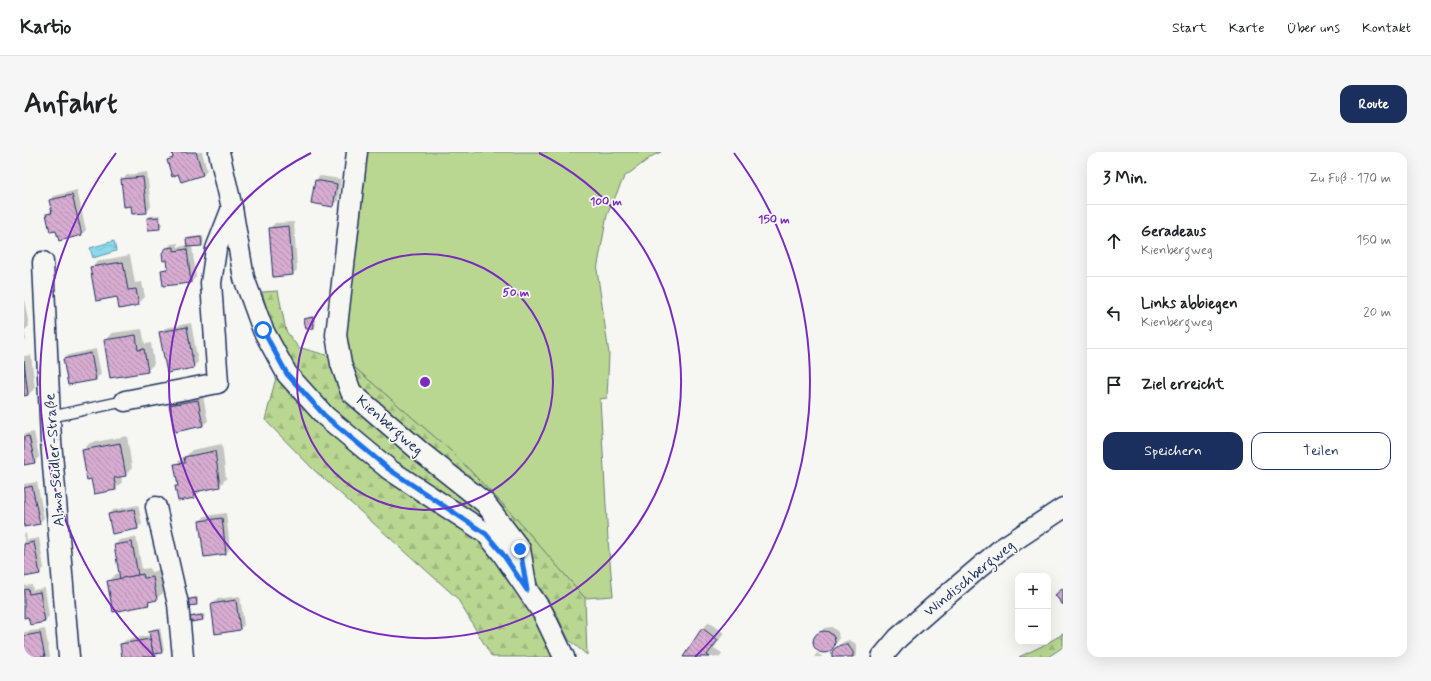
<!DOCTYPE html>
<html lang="de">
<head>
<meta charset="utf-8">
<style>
  body { margin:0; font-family:Mynerve,sans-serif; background:#f6f6f6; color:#202124 }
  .controls { position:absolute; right:12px; bottom:12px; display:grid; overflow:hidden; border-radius:8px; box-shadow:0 4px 16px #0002 }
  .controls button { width:36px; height:36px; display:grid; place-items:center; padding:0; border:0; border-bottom:1px solid #e0e0e0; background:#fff; color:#202124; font:20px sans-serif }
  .stop { position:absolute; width:12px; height:12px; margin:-9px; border:3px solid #1a73e8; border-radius:50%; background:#fff }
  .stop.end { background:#1a73e8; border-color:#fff; box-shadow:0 1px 4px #0008 }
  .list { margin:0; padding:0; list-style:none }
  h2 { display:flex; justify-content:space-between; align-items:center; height:52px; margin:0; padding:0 16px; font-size:17px }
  h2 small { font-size:13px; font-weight:400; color:#757577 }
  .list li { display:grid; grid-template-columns:26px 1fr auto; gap:12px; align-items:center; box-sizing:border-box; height:72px; padding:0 16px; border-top:1px solid #e0e0e0 }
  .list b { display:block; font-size:15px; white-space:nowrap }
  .list p { margin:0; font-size:13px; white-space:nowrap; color:#757577 }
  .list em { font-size:13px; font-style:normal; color:#757577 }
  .actions { display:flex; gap:8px; padding:12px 16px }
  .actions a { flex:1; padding:9px 0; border:1px solid #1b2f5e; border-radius:12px; text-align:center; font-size:14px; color:#1b2f5e }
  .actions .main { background:#1b2f5e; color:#fff }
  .icon { flex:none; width:22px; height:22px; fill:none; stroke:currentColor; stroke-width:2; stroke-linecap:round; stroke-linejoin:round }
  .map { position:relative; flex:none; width:1039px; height:505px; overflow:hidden; border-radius:12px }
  header { display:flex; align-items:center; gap:24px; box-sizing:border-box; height:56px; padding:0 20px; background:#fff; border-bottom:1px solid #e0e0e0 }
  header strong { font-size:19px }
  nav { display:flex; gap:22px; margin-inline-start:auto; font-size:14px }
  .intro { display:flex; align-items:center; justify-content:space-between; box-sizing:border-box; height:96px; padding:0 24px }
  h1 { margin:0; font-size:28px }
  .button { padding:10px 18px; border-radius:12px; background:#1b2f5e; color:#fff; font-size:14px; font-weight:700 }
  main { display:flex; gap:24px; padding:0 24px }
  aside { flex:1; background:#fff; border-radius:12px; box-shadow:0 4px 16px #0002 }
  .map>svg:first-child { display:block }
</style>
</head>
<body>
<header>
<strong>Kartio</strong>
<nav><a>Start</a><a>Karte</a><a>Über uns</a><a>Kontakt</a></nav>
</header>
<div class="intro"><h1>Anfahrt</h1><a class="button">Route</a></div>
<main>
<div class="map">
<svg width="1039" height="505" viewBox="0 0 1039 505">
  <defs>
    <pattern id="forest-firs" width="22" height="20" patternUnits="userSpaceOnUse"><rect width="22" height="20" fill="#b9d790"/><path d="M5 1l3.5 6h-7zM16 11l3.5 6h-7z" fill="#9eb97f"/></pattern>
    <pattern id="water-waves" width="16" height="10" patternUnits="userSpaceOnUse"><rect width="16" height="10" fill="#8bdae9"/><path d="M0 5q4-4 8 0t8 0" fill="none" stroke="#77bbca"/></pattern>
    <pattern id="building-back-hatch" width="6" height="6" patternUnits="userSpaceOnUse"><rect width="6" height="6" fill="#d7acd1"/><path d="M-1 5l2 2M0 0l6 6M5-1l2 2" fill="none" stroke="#ae8cad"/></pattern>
  </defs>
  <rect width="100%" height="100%" fill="#f6f6f2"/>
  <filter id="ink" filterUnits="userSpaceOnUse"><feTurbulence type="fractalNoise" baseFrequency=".025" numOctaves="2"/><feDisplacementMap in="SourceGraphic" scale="8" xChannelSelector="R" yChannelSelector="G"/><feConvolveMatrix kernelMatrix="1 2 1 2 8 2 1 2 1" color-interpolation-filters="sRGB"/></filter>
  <g filter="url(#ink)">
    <polygon fill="#b9d790" stroke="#6a8377" points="339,0 637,0 630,3 600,25 583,63 573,118 585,202 583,246 576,247 584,388 589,444 561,446 489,363 427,299 323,209 318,183"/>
    <g fill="url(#forest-firs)" stroke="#6a8377">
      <polygon points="254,139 262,179 274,195 323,209 427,299 489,363 561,446 563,503 545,488 531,459 510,426 463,371 438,351 399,331 365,309 296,244 269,214 253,183 245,165 238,140"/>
      <polygon points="254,218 264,241 293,268 402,353 456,390 488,430 520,477 533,505 468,505 433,446 290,318 241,268"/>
      <polygon points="1039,482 1039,495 1024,505 995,505 1016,495"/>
    </g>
    <polygon fill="url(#water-waves)" stroke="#5e96b1" points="90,89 92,99 69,106 66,96"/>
    <g fill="#0003">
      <polygon points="149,0 178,0 183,18 179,22 155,21 144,9 150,4"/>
      <polygon points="123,20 127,55 122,60 108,53 99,27 103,23"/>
      <polygon points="296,24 317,27 314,49 309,54 292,28"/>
      <polygon points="53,38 62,78 58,82 33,78 23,63 28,57 26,49 30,44"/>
      <polygon points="136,63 138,73 135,76 124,66 126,64"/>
      <polygon points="270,70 273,118 268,122 246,76 251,71"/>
      <polygon points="179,84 180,90 178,93 168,94 172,125 167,130 140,133 138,118 145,114 142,97 147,92 154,91 154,95 164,93 164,88 166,85"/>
      <polygon points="106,103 111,131 118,130 121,145 114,152 94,144 67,116 74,109"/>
      <polygon points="0,146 5,174 0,179 2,188 0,189"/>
      <polygon points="290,164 292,173 290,175 282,167 284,165"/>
      <polygon points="167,171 174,210 169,215 136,181 141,176"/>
      <polygon points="118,177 121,192 127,191 130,212 123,219 81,188 88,181"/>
      <polygon points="72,197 77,222 72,227 44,232 40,207 44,203"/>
      <polygon points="7,203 11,236 4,243 0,243 0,204"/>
      <polygon points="179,244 184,269 179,273 152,279 147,254 151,249"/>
      <polygon points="10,280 15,305 10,310 0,312 0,282"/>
      <polygon points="103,284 108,316 101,323 97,324 98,330 91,337 68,326 59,298 66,291"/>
      <polygon points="198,292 202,327 195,334 178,338 171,345 152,335 155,332 151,313 158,306 161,305 168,298"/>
      <polygon points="13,330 20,366 15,371 0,368 0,332"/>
      <polygon points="114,353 118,372 113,376 85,362 89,358"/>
      <polygon points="202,361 206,397 202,401 176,369 181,364"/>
      <polygon points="2,381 3,388 15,386 20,416 16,421 0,424 0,382"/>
      <polygon points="112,385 118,417 126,416 127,420 136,418 140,440 132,447 129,448 124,452 85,429 92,422 96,421 91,393 95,388"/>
      <polygon points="8,433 9,438 21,436 25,464 21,469 5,464 0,465 0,434"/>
      <polygon points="216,444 220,473 216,477 188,452 193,447"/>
      <polygon points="174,445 174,450 172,452 163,448 165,446"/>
      <polygon points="180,462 181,465 178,467 167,465 169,463"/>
      <polygon points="685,470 700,481 690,496 698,501 696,505 660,505 678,477"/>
      <polygon points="808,475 814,480 815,488 805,499 797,500 792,495 791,488 800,476"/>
      <polygon points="136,476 140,498 138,500 134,501 134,503 133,505 99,505 97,492 102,488 127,483 126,479 128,477"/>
      <polygon points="21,477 26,505 0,505 0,480"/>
      <polygon points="825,488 831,491 833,495 833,503 831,505 810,505 814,495 819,490"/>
      <polygon points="793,501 799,505 790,505"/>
    </g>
    <g fill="url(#building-back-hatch)" stroke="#1b2f5e">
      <polygon points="148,0 172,0 179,23 157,30 154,22 148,25 143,8 149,6"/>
      <polygon points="119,25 123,61 108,62 107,54 100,55 97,27"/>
      <polygon points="291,28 313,32 309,55 287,51"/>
      <polygon points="48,43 58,83 35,89 32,79 26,80 22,62 28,61 25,48"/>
      <polygon points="135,65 136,77 124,78 123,66"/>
      <polygon points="265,74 269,123 249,125 245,76"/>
      <polygon points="177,85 178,94 163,95 162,87"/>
      <polygon points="150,95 150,99 163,97 167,131 139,134 137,118 144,117 143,108 139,109 138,101 142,96"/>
      <polygon points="99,110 104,138 112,137 115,153 95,157 93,145 72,149 66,115"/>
      <polygon points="289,165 290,176 282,177 280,167"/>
      <polygon points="163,175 170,216 143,221 135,180"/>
      <polygon points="112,183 114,198 120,197 124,220 86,226 80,188"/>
      <polygon points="67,201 72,228 44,233 39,207"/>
      <polygon points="0,209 4,243 0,244"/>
      <polygon points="174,248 179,274 151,280 145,253"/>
      <polygon points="5,284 11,311 0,313 0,285"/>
      <polygon points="96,291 102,324 90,326 92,338 70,342 67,327 63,328 58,298"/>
      <polygon points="191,299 196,335 170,340 171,346 154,349 151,334 154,334 150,312 161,311 160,305"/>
      <polygon points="8,334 16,372 0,375 0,336"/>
      <polygon points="110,357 114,377 88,382 84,362"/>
      <polygon points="198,366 202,402 180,405 175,369"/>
      <polygon points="10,390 16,422 0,425 0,392"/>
      <polygon points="108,390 114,423 96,427 90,393"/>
      <polygon points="119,422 120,426 129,425 133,448 124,450 125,453 89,460 83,429"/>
      <polygon points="1039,436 1039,453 1031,443"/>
      <polygon points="4,437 5,442 16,440 21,470 6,473 4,465 0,466 0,438"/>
      <polygon points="172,446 173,453 163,454 162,448"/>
      <polygon points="212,448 216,478 191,482 187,452"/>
      <polygon points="178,463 179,468 167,470 166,465"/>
      <polygon points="678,476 694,488 683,503 686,505 659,505"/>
      <polygon points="134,477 138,501 129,502 125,479"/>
      <circle cx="800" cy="490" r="11"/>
      <polygon points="16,481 21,505 0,505 0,484"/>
      <polygon points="126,487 130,505 98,505 96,492"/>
      <polygon points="816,493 824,493 826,496 829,500 829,505 808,505 808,500 810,497"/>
    </g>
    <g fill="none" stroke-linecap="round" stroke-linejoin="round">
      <defs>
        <polyline id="service" points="26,265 101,249"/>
        <g id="minor">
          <polyline points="195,0 208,56 220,126 239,178 263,222 301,264 366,318 462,381 478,401 519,461 540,505"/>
          <polyline points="333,0 312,183 317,212 327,240 398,301 461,351 496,397 502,432"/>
          <polyline points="19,110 27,289 45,505"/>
          <polyline points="101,249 194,231 187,131 192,97 208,56"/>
          <polyline points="132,355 154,452 159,505"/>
          <polyline points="858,505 874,486 915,450 977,397 1039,356"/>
        </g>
      </defs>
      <use href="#service" stroke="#1b2f5e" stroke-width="13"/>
      <use href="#minor" stroke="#1b2f5e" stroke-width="23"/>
      <use href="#service" stroke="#f6f6f2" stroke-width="10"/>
      <use href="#minor" stroke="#f6f6f2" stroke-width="20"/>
    </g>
  </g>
  <g fill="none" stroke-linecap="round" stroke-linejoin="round" filter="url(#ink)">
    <polyline stroke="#1a73e8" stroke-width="5" points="239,178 263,222 301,264 366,318 462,382 478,401 503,438 496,397"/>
  </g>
  <g fill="none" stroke="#7b2cbf" stroke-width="2">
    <circle cx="401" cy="230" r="128"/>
    <path d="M515 1A256 256 0 1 1 287 1"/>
    <path d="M131 505A385 385 0 0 1 92 1M710 1A385 385 0 0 1 671 505"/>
  </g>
  <g text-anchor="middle" stroke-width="3.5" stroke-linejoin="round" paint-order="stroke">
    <g font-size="15" fill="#1b2f5e" stroke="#f6f6f2">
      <text transform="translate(366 273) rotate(41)" y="5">Kienbergweg</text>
      <text transform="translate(30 308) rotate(-94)" y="5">Alma Seidler-Straße</text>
      <text transform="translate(945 426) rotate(-39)" y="5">Windischbergweg</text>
    </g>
  </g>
  <circle cx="401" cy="230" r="6" fill="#7b2cbf" stroke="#f6f6f2" stroke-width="2"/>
  <g font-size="12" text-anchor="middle" font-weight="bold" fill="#7b2cbf" stroke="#f6f6f2" stroke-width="3.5" stroke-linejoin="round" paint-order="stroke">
    <text x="582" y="53">100 m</text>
    <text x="750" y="71">150 m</text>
    <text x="492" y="144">50 m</text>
  </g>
</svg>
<div class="controls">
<button>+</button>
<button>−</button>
</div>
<div class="stop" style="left:239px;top:178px"></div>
<div class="stop end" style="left:496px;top:397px"></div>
</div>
<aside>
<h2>3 Min.<small>Zu Fuß · 170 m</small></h2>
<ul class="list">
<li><svg class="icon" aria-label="ahead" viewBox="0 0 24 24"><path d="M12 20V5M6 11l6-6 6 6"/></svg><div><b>Geradeaus</b><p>Kienbergweg</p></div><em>150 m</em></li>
<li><svg class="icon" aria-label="left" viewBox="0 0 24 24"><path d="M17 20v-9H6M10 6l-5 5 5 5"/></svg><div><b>Links abbiegen</b><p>Kienbergweg</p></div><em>20 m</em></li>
<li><svg class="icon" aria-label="arrive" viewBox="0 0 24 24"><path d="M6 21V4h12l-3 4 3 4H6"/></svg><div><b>Ziel erreicht</b></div></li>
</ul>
<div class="actions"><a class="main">Speichern</a><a>Teilen</a></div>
</aside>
</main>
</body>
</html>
